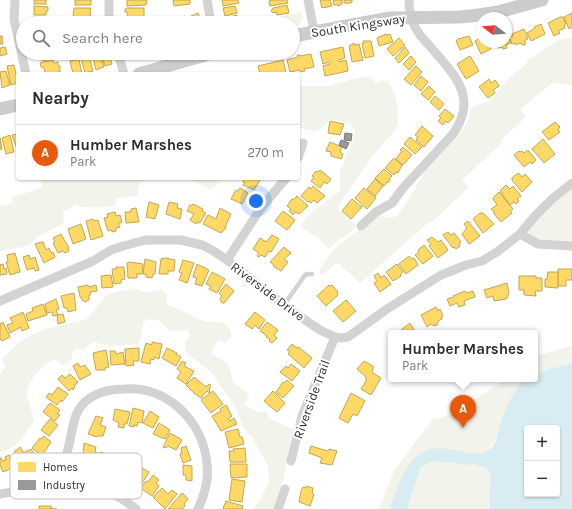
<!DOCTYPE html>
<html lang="en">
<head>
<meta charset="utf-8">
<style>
  body { margin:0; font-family:Karla,sans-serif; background:#f7f7f7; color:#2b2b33 }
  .controls { position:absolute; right:12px; bottom:12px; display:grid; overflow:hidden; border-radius:4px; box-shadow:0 1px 3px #0004 }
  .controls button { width:36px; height:36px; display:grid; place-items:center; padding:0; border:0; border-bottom:1px solid #e1e1e2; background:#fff; color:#2b2b33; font:20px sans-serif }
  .compass { position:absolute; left:476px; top:12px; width:36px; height:36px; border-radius:50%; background:#fff; box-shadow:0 1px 3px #0004; rotate:287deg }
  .you { position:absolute; left:256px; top:201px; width:14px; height:14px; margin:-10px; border:3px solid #fff; border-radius:50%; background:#1a73e8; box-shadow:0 0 0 6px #1a73e833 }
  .badge { display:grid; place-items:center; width:26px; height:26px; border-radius:50%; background:#ea580c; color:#fff; font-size:13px; font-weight:700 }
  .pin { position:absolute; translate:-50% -33px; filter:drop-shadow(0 1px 2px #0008) }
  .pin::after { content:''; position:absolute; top:21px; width:14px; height:12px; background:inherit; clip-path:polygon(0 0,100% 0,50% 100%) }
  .popup { position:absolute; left:388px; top:330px; width:150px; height:52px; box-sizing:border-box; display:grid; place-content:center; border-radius:4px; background:#fff; filter:drop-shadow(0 1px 3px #0005); font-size:13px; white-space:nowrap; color:#7c7c81 }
  .popup b { font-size:15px; color:#2b2b33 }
  .popup::after { content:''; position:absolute; left:50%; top:100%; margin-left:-8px; border:8px solid transparent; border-top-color:#fff }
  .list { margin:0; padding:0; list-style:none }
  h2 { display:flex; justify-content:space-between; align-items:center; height:52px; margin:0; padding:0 16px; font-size:17px }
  h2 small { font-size:13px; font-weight:400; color:#7c7c81 }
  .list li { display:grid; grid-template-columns:26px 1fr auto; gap:12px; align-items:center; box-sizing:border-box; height:56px; padding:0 16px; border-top:1px solid #e1e1e2 }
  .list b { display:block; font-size:15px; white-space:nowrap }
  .list p { margin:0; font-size:13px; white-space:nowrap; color:#7c7c81 }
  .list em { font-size:13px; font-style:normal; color:#7c7c81 }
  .icon { flex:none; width:22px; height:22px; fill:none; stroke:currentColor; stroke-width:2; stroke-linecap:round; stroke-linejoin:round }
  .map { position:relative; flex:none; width:572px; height:509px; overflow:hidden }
  .search { position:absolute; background:#fff; box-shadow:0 1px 3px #0004; left:16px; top:16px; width:284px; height:44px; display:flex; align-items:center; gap:10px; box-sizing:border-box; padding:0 14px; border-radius:22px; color:#7c7c81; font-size:15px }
  .panel { position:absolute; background:#fff; box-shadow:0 1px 3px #0004; left:16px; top:72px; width:284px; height:108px; border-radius:4px }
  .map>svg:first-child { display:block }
</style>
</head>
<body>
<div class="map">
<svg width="572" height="509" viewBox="0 0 572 509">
  <rect width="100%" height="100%" fill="#fff"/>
  <g fill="#f2f4eb">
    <polygon points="302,12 303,17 300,24 293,27 293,23 244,23"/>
    <polygon points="572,37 572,85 552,83 520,109 526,117 500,141 501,144 462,180 469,187 431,223 429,222 360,283 339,264 335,264 323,275 318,272 333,250 373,219 379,215 390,218 397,216 409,199 425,171 460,133 468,121 470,111 473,106 490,101 507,80 526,64 529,59 559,40"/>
    <path d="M 369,76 L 377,84 L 383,80 L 389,82 C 396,97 401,113 396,129 L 374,154 L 339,205 L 337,210 L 356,225 L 354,229 L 332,245 L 329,249 L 322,241 L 301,227 C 303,215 331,200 340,190 L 340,171 L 353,141 L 355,130 L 351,124 L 330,119 C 320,134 314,132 298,127 L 298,86 L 328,86 L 361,77 Z"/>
    <path d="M 40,178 L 145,178 L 145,180 C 138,183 137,190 138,196 L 117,198 L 115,206 C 103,208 92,207 80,207 L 78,205 L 76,204 L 63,212 L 64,223 L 37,237 L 28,246 L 0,251 L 0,206 L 13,203 L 12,197 L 42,188 Z"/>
    <polygon points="176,178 223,178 215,186 210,189 188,179 179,180"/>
    <polygon points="572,187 572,242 533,239 529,234 528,231 543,211"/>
    <path d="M 138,289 L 143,292 L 162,290 L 167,295 L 167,304 L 205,322 L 223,322 L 231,331 L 231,337 L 224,343 L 218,340 L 211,352 L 212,354 L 228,364 L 234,383 L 249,394 L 245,405 L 259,412 L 266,411 L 270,419 L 293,429 L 288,454 L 284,478 L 273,509 L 254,509 L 255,506 L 261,498 L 269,481 L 268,466 L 252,437 L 243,427 L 238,413 L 231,400 L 210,371 L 185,352 L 185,343 L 190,335 L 187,330 L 169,331 L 160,321 L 148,319 L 143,323 L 140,341 L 137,344 L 111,346 L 93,342 L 84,350 L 78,348 L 74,350 L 70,362 L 63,365 L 54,359 C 40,367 28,379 27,396 C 27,400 33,414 34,420 C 25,434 18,449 0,452 L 0,374 L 6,367 L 2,359 L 15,346 L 27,337 L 45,329 L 87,319 L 105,296 L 118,291 Z"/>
    <polygon points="572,346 572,364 548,369 535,375 535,356"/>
    <polygon points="506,379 528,379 522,382 507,407 501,421 497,436 490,450 488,469 491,476 489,491 490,509 379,509 394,471 432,420 450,415 501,383"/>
  </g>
  <path fill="#d8edf1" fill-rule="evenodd" d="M 572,364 L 572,509 L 490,509 L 489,491 L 491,476 L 488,469 L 485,467 L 473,464 L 468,465 L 448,462 L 445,463 C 436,459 428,462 420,468 L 407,509 L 390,509 C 397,489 407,453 431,449 C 442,447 454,450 464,452 C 471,453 482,455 488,451 C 497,446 498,430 501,421 C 504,412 516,386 523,381 C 527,379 531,379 535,379 L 535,375 L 548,369 ZM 527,428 L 557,428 L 557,494 L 527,494 Z"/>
  <g fill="#ffd966" stroke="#c0a655">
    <rect x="34" y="0" width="12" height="4"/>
    <rect x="75" y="0" width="16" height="5"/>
    <polygon points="127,0 147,0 146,5 127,6"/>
    <polygon points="173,0 190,0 190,4 174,6"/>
    <polygon points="222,0 238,0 239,3 223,6"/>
    <polygon points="272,0 287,0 288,3 270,6 269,1"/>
    <polygon points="320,0 330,0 332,6 322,8"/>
    <polygon points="333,0 342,0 342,4 338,6 338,5 334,5"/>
    <polygon points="344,0 352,0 352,2 347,4 347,3 344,3"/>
    <polygon points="287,5 289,13 277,15 276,12 273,13 271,11 273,8"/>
    <polygon points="34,6 48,7 48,11 46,11 46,15 34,15"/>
    <polygon points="235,6 237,13 225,16 223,8"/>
    <polygon points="74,8 91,8 90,12 91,18 73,18"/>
    <polygon points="127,8 144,8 144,17 135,17 135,21 128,21 127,12 125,12 125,9"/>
    <polygon points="198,13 202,23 193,23 191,16"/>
    <polygon points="572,13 572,27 569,29 564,17"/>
    <polygon points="237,15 237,18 240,18 241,22 227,23 226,18"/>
    <polygon points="185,16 186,20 189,18 190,23 181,23 180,18"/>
    <polygon points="33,17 50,17 50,21 47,21 47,23 34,23"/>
    <polygon points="560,17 563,17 566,24 564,25 565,28 558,31 560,33 554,36 548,23"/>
    <polygon points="541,24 545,34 531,41 527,33 535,28 534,27"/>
    <polygon points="524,29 528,39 525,40 525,45 523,45 520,43 516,45 515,43 512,44 509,37 513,36 512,34"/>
    <polygon points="506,32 511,43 506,45 507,48 503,49 502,47 499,48 497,45 494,46 492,42 506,42"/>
    <polygon points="386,34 386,35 390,34 393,42 379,46 377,38"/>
    <polygon points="0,36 2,36 3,44 0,44"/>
    <polygon points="469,36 473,45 460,50 456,41 458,39"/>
    <polygon points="481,37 482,37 482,42 492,42 489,44 491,49 481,54 475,41"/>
    <polygon points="399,38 405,45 393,56 387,49"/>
    <polygon points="363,41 371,41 374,56 365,58 362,43 364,43"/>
    <polygon points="354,43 354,45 359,44 363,60 352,62 349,46"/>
    <polygon points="5,47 7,54 0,56 0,48"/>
    <polygon points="343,47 345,58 339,60 339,62 346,60 348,71 325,76 323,66 330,64 329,62 323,64 320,52"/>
    <polygon points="405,47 409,53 399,63 395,58"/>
    <polygon points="38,53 57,53 57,55 56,55 56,58 42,61 41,55 38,56"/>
    <polygon points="100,53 104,67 96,70 92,54"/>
    <polygon points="101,53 109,53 112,64 105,66"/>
    <polygon points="311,54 314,67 304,69 305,71 300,72 300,70 290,72 287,60 298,57 297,55 300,55 300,56"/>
    <polygon points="89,56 93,71 85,73 81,58"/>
    <polygon points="411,56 416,62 409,70 403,64"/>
    <polygon points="470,56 479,71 466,79 457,64"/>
    <polygon points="79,59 82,74 73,74 70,61"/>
    <polygon points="53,60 54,63 58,62 58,66 60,66 60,72 45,74 44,68 41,67 40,63"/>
    <polygon points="283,60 286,73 260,74 258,66"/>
    <polygon points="14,65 18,83 11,85 7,66"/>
    <polygon points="416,66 422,72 411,85 404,79"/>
    <polygon points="6,71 10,85 2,88 0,72"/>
    <polygon points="421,76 428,82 421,91 414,85"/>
    <polygon points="489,79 491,83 495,80 499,86 493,90 495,93 488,98 479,87"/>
    <polygon points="429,86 435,92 428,100 421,94"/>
    <polygon points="435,96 444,104 439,110 430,102"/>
    <polygon points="445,109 454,116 448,123 446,121 443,125 438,121 441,118 439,116"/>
    <polygon points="330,121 344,124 340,135 328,133"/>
    <polygon points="555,122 560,127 558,129 560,132 549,140 542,132"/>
    <polygon points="422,126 433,136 424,147 416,140 418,137 415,135"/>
    <polygon points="18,134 18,152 12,135"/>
    <polygon points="10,135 14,152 6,154 2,138"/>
    <polygon points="410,137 422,147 415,154 404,144"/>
    <polygon points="0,138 2,149 0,150"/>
    <polygon points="543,139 555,154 544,163 532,149"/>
    <polygon points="330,142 342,147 340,152 343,154 341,159 331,156 331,152 326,151"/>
    <polygon points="403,147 412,155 403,165 396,159 402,151 400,150"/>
    <polygon points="528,150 536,160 532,164 530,162 524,167 514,155 519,151 520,152 522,151 524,153"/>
    <polygon points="394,158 402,165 398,173 397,172 394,175 385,168"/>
    <polygon points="384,169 392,176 389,179 390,180 388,183 387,182 384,186 375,178"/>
    <polygon points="320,170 331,179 327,184 324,182 320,188 311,181 314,177 312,176 316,171 318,172"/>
    <polygon points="518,173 522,177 525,174 532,182 522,192 512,180 512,178"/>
    <polygon points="245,178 256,178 260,180 254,190 243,185 245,183 243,182"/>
    <polygon points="375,179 383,186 375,196 367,189"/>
    <polygon points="506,185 510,189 513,186 521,196 517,199 519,201 516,204 514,202 510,205 500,191"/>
    <polygon points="313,186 325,196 317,203 314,200 311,203 309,201 308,202 301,196 309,187 311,189"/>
    <polygon points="240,188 248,193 242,204 231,199 236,190 238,191"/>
    <polygon points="364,188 376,198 367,209 355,198"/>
    <polygon points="499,192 513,209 510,211 512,213 501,222 494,214 494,211 491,209 497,205 493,199 493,198"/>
    <polygon points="297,196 308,206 299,214 295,212 293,215 289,211 291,209 287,206 292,199 293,200"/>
    <polygon points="352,199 362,207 351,219 342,211"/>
    <polygon points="149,202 159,205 155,219 146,217"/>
    <polygon points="169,202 178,204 177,208 182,209 180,219 166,214"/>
    <polygon points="193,204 203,209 202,211 206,213 200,223 197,222 196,224 190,220 194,214 187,211 190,205 192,205"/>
    <polygon points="136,208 139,222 126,223 125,212 131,212 131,209"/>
    <polygon points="220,208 231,214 225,227 226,228 221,233 203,224 208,215 216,219"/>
    <polygon points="283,211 295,220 287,230 275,221"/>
    <polygon points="115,212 116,216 120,215 122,222 118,223 120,227 116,228 116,231 112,232 112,230 108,231 104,218 108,217 107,214"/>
    <polygon points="480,213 483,213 494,224 483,233 473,219"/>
    <polygon points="93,219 94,221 98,220 103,236 91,240 86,221"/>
    <polygon points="468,221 480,236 469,244 462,234 467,228 464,224"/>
    <polygon points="81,224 86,239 73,244 68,229"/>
    <polygon points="448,232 451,235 454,233 461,242 459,244 460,246 456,249 454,247 453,248 443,235"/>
    <polygon points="61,234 69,248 68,248 69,251 65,253 63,251 58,253 53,243 55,242 53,238"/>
    <polygon points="272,235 279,239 271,252 269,251 265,257 261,255 259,257 257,256 259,253 253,249 260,238 266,242"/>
    <polygon points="432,237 438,242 441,240 448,250 438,258 429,246 431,244 427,240"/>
    <polygon points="41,242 43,242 46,250 49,248 51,253 53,252 55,257 44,263 35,244"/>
    <polygon points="424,245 433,256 423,264 415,255 419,252 418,250"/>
    <polygon points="284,247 291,253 284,259 288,262 281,271 273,266 274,265 270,262"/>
    <polygon points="15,253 20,271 20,272 10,275 6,262 8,262 7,255"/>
    <polygon points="29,255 30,259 35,257 39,270 35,271 34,268 27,270 23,257"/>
    <polygon points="409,256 412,259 414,258 418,265 406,274 399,264"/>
    <polygon points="166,258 175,260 174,271 168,271 168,274 159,274 161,259"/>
    <polygon points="145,259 156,262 155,274 153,274 152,278 146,277 146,274 143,274"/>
    <polygon points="183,260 194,263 187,283 179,280 182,273 179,272"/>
    <polygon points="130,262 143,264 142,274 137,274 137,278 128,278 127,263"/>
    <polygon points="3,264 4,269 6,268 7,274 0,275 0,265"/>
    <polygon points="197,264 209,270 202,286 195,284 197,278 193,277"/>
    <polygon points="397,264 403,272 400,275 401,276 393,281 386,272"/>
    <polygon points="116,267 124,267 125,279 121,280 121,283 114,284 112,269 116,269"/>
    <polygon points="558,269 572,269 572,280 566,280 566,286 558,286"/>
    <polygon points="212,272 225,279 217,293 209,289 211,286 206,284"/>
    <polygon points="548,272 558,272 558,288 545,287 545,279 547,279"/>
    <polygon points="378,273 381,278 384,275 391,284 380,292 374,283 377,281 374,276"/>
    <polygon points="111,275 113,287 102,288 101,276"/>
    <polygon points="519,276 536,276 536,278 542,278 542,291 535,291 536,296 524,295 524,290 519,290"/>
    <polygon points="507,283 509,294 506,299 494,301 493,296 487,298 484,290"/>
    <polygon points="226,284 234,291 224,303 222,303 220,299 222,296 219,293"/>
    <polygon points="88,285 89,287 96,285 97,291 90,292 91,294 89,295 89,300 85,302 82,300 81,297 80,297 78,287"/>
    <polygon points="329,285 330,286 332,285 338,292 337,293 338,295 326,306 317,296"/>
    <polygon points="465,291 466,293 473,291 475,297 464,301 465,305 459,307 457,303 450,306 447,299 454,297 453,296"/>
    <polygon points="74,293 76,310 68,312 67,308 64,308 61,296"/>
    <polygon points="56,299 59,309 56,310 58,315 63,314 65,322 58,324 57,315 53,316 52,312 47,313 45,304"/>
    <polygon points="346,300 356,311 343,322 333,311"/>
    <polygon points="43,304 47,315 28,321 26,314 33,311 32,308"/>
    <polygon points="436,307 438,311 440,309 443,316 441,317 442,319 438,321 437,325 434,326 431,324 427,327 421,315"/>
    <polygon points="23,312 29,328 22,331 21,327 10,333 7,325 13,323 10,318"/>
    <polygon points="255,312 265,320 259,329 255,325 252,329 245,324"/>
    <polygon points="3,322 10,337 2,341 0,339 0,324"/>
    <polygon points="267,322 278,330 274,335 277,338 272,343 269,341 270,339 266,337 267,336 260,331"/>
    <polygon points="410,323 416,333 397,333"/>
    <polygon points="152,342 162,344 159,359 154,357 154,360 151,359 150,364 141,362 146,343 152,345"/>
    <polygon points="292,344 297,348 298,347 301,349 312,358 304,368 288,354 290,351 287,350"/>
    <polygon points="139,348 139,361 133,361 134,365 126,366 125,349"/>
    <polygon points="167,348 177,353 176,354 181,357 176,366 162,358"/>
    <polygon points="106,350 109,367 105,368 105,370 96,370 93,353"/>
    <polygon points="110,351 115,351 116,354 123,352 125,364 111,365"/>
    <polygon points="182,361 186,363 184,366 194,371 186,384 177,378 181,372 177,369"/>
    <polygon points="364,361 374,367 372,370 373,373 381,378 371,395 361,389 366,381 366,377 357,369"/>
    <polygon points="78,363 80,367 85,365 91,374 80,380 73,366"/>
    <polygon points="291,364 300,371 292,381 280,372 286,366 288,368"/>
    <polygon points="70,374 78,382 74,386 75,387 73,390 72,388 69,391 58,379 62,375 65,378"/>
    <polygon points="194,377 206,387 209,384 211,385 209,389 210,390 209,393 207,391 201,398 195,394 186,385"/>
    <polygon points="287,380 294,386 283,398 276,392 283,382 284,383"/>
    <polygon points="58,387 68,394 62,402 61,400 57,405 46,397 49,393 52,395"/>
    <polygon points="213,391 223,404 211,413 201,400"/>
    <polygon points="273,391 285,403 277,412 264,401"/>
    <polygon points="351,393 365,401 357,416 353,414 348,423 339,418"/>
    <polygon points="50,403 60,410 57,414 60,415 55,421 43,412"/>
    <polygon points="226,405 232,416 228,419 230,421 234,418 237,424 221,431 212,416 221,411 220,409"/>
    <polygon points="133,408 144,411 142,423 138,422 137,426 134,425 134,427 129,426"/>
    <polygon points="115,409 130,412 127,424 124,424 124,428 118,427 119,423 113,420"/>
    <polygon points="150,411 159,417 153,428 143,423"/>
    <polygon points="96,416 103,418 100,425 106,427 103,436 98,436 97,437 88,434"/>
    <polygon points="50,419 58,425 49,436 41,430"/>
    <polygon points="159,423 170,430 165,439 153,434"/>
    <polygon points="238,429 240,437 242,437 244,444 229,448 225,432"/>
    <polygon points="170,433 182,440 176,450 168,446 166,448 163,447"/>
    <polygon points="44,436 51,442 42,456 32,448 40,438 42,439"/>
    <polygon points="84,443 96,447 95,452 98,453 95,462 92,462 88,466 82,464"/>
    <polygon points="186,446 191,460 183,463 180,454 182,453 181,448"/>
    <polygon points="311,446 324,450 328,451 329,449 337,451 332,465 320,463 322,458 309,453"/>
    <polygon points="20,447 24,453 31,449 37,458 27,463 28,465 24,468 14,452"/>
    <polygon points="245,448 246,462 230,462 229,451 234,451 233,449"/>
    <polygon points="100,452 104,453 103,457 110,460 111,457 115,459 112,467 108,466 107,469 96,465"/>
    <polygon points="9,455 11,458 14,457 18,466 3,472 0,465 0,458 1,458 3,461 6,460 5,457"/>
    <polygon points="118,460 132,468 125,479 121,476 122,474 119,472 119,471 114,468"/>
    <polygon points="136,464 149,472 141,485 140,485 139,487 126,479"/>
    <polygon points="230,464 247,464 247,477 231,478"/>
    <polygon points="183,465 192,466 192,481 186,480 186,475 183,475"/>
    <polygon points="153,475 159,480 156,483 159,486 152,496 140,488 146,481 148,482"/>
    <polygon points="232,479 245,481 242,502 229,500"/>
    <polygon points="306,486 313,488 312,493 314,494 310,506 299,502 301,491 303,487 305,488"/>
    <polygon points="162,488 168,494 172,490 177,494 165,509 153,497"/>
    <polygon points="182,493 188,499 184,504 185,506 182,509 168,509"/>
    <polygon points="226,501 243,506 242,509 224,509 223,508"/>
    <polygon points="39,506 51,506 51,508 57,509 39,509"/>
  </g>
  <g fill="#999" stroke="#797979">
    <polygon points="345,133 352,134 351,141 344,140"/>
    <polygon points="341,140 349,143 346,149 339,145"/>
  </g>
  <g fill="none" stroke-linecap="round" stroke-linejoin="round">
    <polyline stroke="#d3d3d3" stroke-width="4.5" points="284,305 305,275 308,274 312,274"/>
    <g stroke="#d3d3d3" stroke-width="9">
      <polyline points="15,0 14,19 26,74"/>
      <polyline points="109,0 109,16 110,23"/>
      <polyline points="207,0 211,23"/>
      <polyline points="308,0 314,31"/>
      <polyline points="118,53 124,74"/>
      <polyline points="298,158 303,143"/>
      <path d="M 361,226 L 376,212 L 392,203 L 403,188 L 453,134 C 480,95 452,73 428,44 C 423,39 418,33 415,27 C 411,19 409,9 409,0"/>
      <polyline points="520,234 538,244 572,246"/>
      <polyline points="227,260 261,208 286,178"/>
      <polyline points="0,301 93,261 111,250 123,246 146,240 181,240 202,245 212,250 227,260 289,309 320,330 335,337 340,338 348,337 387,309 441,275 466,265 482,261 497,252 520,234 536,215 552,199 572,183"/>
      <polyline points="291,461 302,416 335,337"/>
      <polyline points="63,462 65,472 73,484"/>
      <path d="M 43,483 C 50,475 61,467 65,458 C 74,438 69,411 90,398 C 100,391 113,389 125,389 C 168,386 204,422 207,465 C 209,479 204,496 198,509"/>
      <polyline points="0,494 17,491 43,483 73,484 96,489 109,493 121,498 136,509"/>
      <polyline points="278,509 285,489"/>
    </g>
    <g stroke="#ccc" stroke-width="13">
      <polyline points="293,36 390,18 460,17 479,15 498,12 542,0"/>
      <polyline points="139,74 212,53"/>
      <polyline points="0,109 18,105"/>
    </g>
  </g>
  <g text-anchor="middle" stroke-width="4" stroke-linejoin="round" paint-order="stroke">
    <g font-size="13" fill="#2e2e2e" stroke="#fff">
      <text transform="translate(358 25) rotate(-9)" y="5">South Kingsway</text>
      <text transform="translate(268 291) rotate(37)" y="5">Riverside Drive</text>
      <text transform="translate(311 399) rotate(-70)" y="5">Riverside Trail</text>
    </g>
  </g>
  <rect x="10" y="453" width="132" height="46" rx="6" fill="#fff" stroke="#c0c0c0" stroke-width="1"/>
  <rect x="18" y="462" width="18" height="10" fill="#ffd966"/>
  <rect x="18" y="480" width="18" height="10" fill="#999"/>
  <g font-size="11" fill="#2e2e2e">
    <text x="43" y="471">Homes</text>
    <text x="43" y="489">Industry</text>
  </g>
</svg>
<div class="controls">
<button>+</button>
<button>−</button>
</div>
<svg class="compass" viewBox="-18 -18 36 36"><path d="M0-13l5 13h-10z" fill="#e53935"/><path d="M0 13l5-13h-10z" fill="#7c7c81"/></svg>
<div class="you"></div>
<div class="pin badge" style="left:463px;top:428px">A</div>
<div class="popup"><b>Humber Marshes</b>Park</div>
<div class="search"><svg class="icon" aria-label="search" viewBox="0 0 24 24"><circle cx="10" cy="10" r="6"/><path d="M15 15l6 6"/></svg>Search here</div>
<section class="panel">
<h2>Nearby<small></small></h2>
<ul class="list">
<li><span class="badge">A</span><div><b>Humber Marshes</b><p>Park</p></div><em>270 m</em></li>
</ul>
</section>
</div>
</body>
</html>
